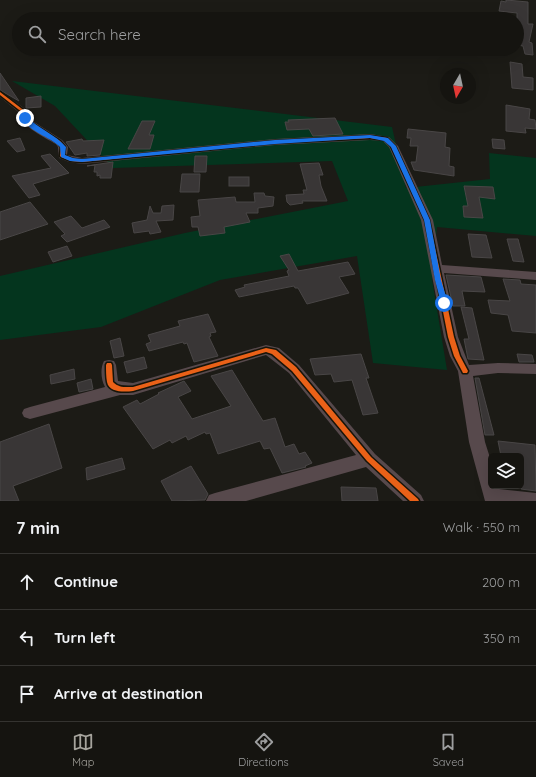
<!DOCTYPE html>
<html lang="en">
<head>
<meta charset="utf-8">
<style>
  body { margin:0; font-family:Quicksand,sans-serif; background:#1e1d19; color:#f1f3f6 }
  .controls { position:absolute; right:12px; bottom:12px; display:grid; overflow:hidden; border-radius:6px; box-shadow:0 4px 16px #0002 }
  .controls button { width:36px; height:36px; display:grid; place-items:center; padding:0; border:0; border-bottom:1px solid #343330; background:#151410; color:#f1f3f6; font:20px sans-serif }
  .compass { position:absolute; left:440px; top:68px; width:36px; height:36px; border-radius:50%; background:#151410; box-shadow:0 4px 16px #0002; rotate:189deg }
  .stop { position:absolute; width:12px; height:12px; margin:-9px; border:3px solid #1a73e8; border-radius:50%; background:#fff }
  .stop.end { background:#1a73e8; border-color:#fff; box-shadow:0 1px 4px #0008 }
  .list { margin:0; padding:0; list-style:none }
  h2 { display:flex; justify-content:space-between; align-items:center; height:52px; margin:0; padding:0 16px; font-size:17px }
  h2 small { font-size:13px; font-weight:400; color:#9d9e9f }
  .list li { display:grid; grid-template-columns:26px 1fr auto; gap:12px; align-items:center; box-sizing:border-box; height:56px; padding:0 16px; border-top:1px solid #343330 }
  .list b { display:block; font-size:15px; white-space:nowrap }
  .list em { font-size:13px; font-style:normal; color:#9d9e9f }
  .icon { flex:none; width:22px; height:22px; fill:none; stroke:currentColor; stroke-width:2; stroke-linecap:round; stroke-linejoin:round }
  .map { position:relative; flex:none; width:536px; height:501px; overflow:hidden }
  .search { position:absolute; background:#151410; box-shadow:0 4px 16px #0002; left:12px; right:12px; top:12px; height:44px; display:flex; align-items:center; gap:10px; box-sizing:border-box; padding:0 14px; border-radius:22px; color:#9d9e9f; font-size:15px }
  .sheet { height:220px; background:#151410 }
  nav { display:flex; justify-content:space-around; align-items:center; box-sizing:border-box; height:56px; border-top:1px solid #343330; background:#151410; font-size:11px; color:#9d9e9f }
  nav a { display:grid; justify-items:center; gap:2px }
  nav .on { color:#a6a49d }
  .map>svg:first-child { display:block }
</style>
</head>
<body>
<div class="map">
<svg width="536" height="501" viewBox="0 0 536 501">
  <rect width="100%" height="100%" fill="#1c1b16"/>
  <polygon fill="#04351e" points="12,81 392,127 406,188 490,179 489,153 536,158 536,236 437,227 432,279 447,370 373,363 357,256 220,280 101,327 0,340 0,276 185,233 348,201 332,161 113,168 55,106"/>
  <g fill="#393636" stroke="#494646">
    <polygon points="506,0 528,2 528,24 533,24 529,42 532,43 533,55 525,54 523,46 517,45 517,13 499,11 501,1 506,2"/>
    <polygon points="510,62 522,64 523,77 533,78 533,90 512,88"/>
    <polygon points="0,73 19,101 0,90"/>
    <polygon points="41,96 41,107 26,108 26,98"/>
    <polygon points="506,105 530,109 529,119 535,120 536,129 525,128 526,133 506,131"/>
    <polygon points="335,118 343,134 313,136 309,129 287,130 285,122 289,122 288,120"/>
    <polygon points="142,121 155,121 149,135 154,135 150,149 128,149"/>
    <polygon points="408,129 446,133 445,147 450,148 449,166 454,167 454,176 414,170 411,162 416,162 418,146 410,146 411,138 407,138"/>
    <polygon points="20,138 25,150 17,152 7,141"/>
    <polygon points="82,139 83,141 104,140 100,155 87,156 87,153 75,155 66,142"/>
    <polygon points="492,139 504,140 505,149 493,148"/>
    <polygon points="50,154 69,173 33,184 40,195 29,198 12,176 51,168 41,156"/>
    <polygon points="195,156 207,156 206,172 194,172"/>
    <polygon points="113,162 111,178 100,178 100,175 97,176 97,172 94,172 95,165 87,166"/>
    <polygon points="319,163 323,175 319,175 321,186 327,201 302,201 303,203 290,205 287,202 286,195 304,194 303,190 307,190 300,164"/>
    <polygon points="182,174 200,174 199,192 180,192"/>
    <rect x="229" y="177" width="20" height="9"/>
    <polygon points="464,186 493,187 495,199 479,197 483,218 464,217 463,206 468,206"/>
    <polygon points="254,193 264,193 265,196 274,197 273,206 258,208 258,213 246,213 250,222 224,227 225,233 200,236 198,227 192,227 191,217 200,216 198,200 235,197 236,202 255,202"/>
    <polygon points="30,202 48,224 0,240 0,212"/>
    <polygon points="174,205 173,220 156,221 161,232 150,234 149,231 134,233 132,223 147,220 150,206 153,213 161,213 162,206"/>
    <polygon points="71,216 82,228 104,220 110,227 67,242 61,236 65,234 54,222"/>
    <polygon points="468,234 486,235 492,258 472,257"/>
    <polygon points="507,239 518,239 524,262 513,261"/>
    <polygon points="67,246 72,256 53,262 48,252"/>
    <polygon points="289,254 298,271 348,262 355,274 339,277 349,293 307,304 298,288 295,288 294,286 239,297 235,290 245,287 244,285 289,276 287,271 289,270 280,256"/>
    <polygon points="446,275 481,277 485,292 462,291 465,306 453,306"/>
    <polygon points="503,279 520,280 521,284 536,285 536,333 512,331 508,315 491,313 488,300 510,301"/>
    <polygon points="461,307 472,308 484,360 468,359 464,339 469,339"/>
    <polygon points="208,314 216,332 210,333 211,336 209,337 218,356 194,362 187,343 184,344 183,342 149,351 146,344 151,342 148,335 180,326 178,321"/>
    <polygon points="120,338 124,356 114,358 110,341"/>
    <polygon points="361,354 369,378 366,378 378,413 363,415 352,380 334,382 331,374 315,375 310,359"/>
    <polygon points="517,354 532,355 534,362 519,362"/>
    <polygon points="144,357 147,368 127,373 124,362"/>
    <polygon points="74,369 75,379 51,384 50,375"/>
    <polygon points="232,370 263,421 275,418 285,447 294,444 299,454 305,452 312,463 305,466 306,467 282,473 270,448 264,449 260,441 218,454 210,433 206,434 205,432 188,440 186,436 172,443 170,440 153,449 123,407 137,400 140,404 159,394 158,393 184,381 191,391 178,397 192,419 231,406 211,376"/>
    <polygon points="475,378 479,378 494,435 485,435"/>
    <polygon points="91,379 93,389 79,392 77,383"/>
    <polygon points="49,424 62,468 13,486 19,501 0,501 0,442"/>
    <polygon points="498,441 535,445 536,491 521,489 521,456 501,456"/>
    <polygon points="122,458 125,469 87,480 86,468"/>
    <polygon points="191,466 208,494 205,500 172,501 161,481"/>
    <polygon points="341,487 376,488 378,501 342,501"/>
  </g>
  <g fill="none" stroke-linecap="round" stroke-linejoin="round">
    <g fill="#57494c" fill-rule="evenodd">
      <path d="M 0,91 L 28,111 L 31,120 L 62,140 L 68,147 L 67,155 L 82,158 L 275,139 L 370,134 L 389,137 L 398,146 L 433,220 L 442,265 L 536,272 L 536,280 L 444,273 L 458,337 L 469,365 L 498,363 L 536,364 L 536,374 L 498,373 L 473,376 L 485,442 L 491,461 L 491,486 L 498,486 L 499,489 L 536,493 L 536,501 L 485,501 L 469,442 L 458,371 L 450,356 L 444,337 L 421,220 L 389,147 L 383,141 L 370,140 L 275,145 L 82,164 L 69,162 L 59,158 L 58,147 L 56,144 C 46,138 20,126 21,114 L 0,97 Z"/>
      <path d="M 266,345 L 279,348 L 299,365 L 375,454 L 421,495 L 424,501 L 403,501 L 366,467 L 246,501 L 206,501 L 209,495 L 215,493 L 356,455 L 289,373 L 266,355 L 133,395 L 120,395 L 30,419 L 24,417 L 22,413 L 24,409 L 30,407 L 105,387 C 101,380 100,368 104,361 L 109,360 L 114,361 L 116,365 L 118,381 L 133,383 Z"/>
    </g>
    <defs>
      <g id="cycleway">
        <polygon points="0,92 26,112 27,118 29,121 60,141 65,147 64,155 73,159 82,160 275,141 370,136 387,138 395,146 429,220 454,337 460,356 468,371 467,373 463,373 462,371 454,356 448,337 425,220 391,146 385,140 370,138 275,143 82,162 71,161 61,157 60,156 61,147 58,143 27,123 23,118 23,113 0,95"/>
        <path d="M 266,348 L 276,350 L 296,367 L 371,457 L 418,499 L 419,501 L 410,501 L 367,461 L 292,371 L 272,354 L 266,352 L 133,391 C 125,392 109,393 107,382 C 106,377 106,370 106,365 L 107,363 L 111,363 L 112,365 L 113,382 C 119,388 125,387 133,387 Z"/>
      </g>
    </defs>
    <use href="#cycleway" stroke="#171409" stroke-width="3"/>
    <use href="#cycleway" fill="#ea6118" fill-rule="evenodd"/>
  </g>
  <path fill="#1a73e8" d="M 23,117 L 27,117 C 38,128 56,135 66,147 L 65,155 L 73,158 L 82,159 L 275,140 L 370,135 L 388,138 L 396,146 L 430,220 L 441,280 L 448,303 L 444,305 L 441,303 L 435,280 L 424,220 L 391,147 L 384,141 L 370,138 L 275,144 L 82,162 L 70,161 L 61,157 L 60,147 C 51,137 26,131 23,117 Z"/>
</svg>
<div class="controls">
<button><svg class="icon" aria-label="layers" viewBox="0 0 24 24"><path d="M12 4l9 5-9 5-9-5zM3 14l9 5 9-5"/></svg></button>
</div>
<svg class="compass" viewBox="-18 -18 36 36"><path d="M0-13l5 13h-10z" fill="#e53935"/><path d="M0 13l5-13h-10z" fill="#9d9e9f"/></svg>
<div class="stop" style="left:444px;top:303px"></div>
<div class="stop end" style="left:25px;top:118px"></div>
<div class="search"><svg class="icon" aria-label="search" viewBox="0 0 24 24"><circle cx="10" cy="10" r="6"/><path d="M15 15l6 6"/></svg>Search here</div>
</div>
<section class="sheet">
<h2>7 min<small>Walk · 550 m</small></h2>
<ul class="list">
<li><svg class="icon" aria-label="ahead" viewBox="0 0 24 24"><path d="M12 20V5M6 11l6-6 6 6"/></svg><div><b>Continue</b></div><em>200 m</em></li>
<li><svg class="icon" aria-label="left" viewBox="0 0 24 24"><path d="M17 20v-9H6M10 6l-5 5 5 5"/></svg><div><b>Turn left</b></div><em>350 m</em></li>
<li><svg class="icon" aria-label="arrive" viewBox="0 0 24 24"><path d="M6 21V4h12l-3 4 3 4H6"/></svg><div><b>Arrive at destination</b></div></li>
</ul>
</section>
<nav>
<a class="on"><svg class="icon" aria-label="map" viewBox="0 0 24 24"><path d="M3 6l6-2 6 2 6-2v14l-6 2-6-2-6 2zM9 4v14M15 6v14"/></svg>Map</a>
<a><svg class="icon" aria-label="directions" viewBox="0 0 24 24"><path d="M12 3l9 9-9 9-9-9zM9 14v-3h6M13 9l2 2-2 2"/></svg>Directions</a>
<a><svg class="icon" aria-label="saved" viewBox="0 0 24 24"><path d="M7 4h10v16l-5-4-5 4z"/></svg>Saved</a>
</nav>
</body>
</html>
